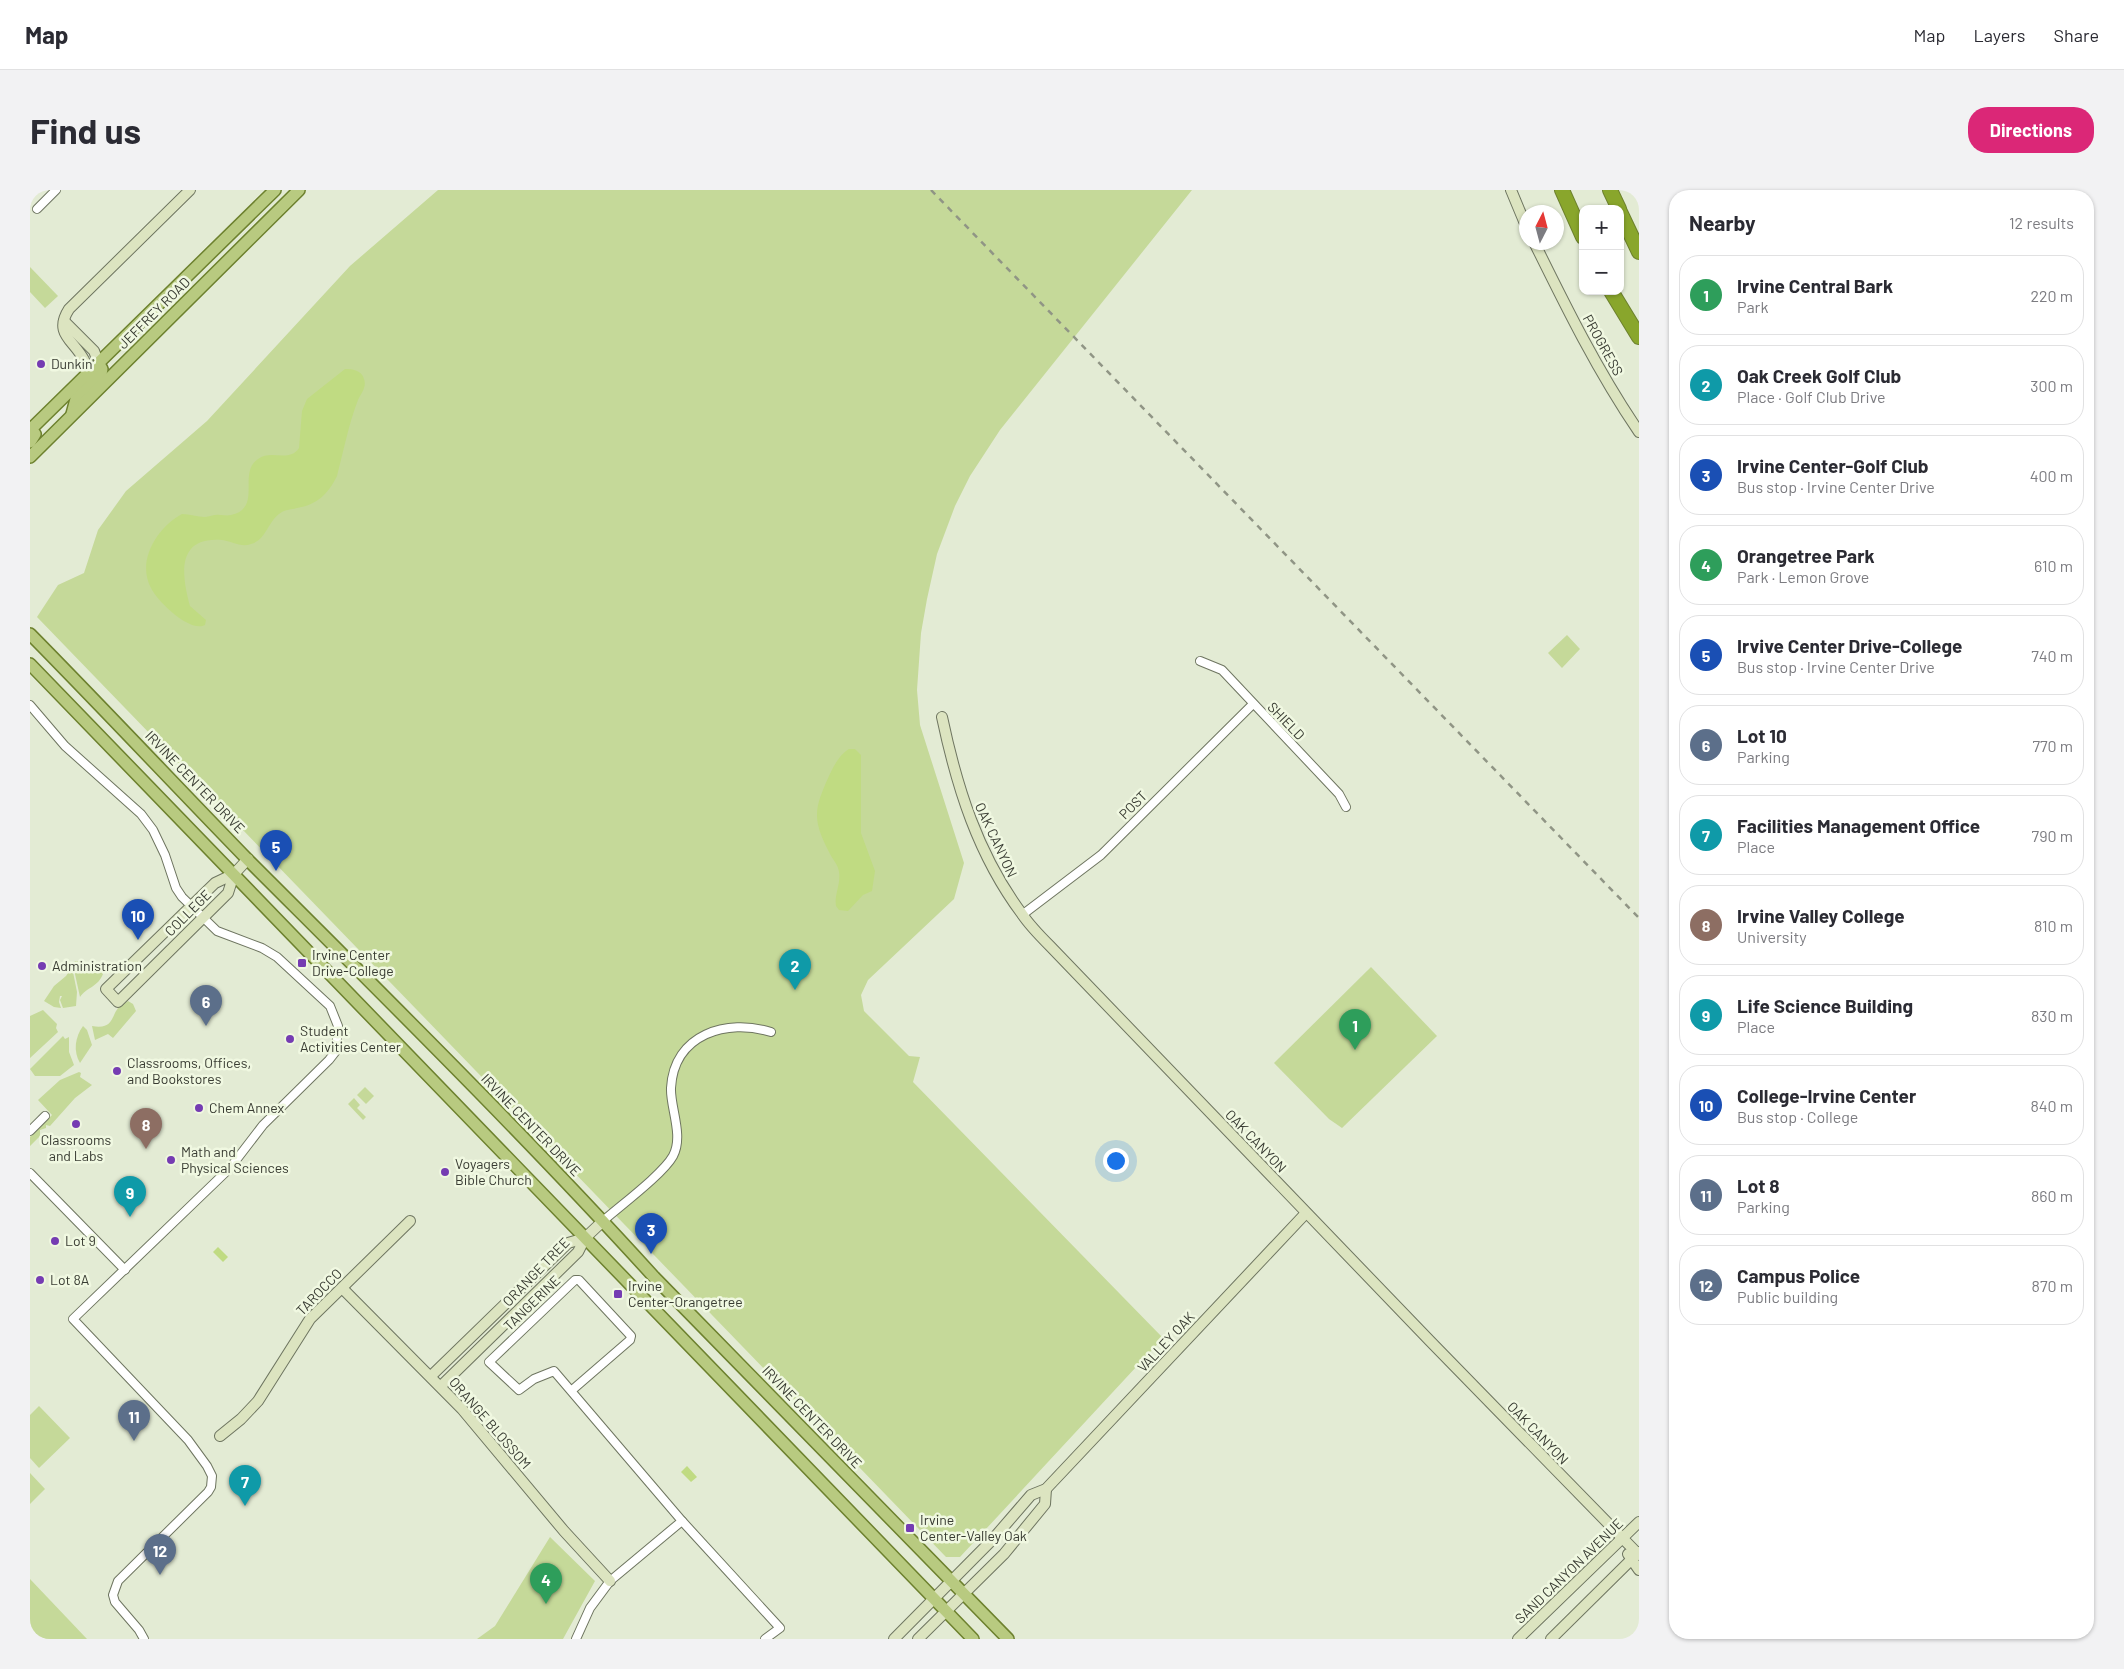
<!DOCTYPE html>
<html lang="en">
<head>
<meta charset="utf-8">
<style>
  body { margin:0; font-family:Barlow,sans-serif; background:#f2f2f3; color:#2b2b33 }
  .controls { position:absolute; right:15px; top:15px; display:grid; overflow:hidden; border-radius:10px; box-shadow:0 1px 4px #0004 }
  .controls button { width:45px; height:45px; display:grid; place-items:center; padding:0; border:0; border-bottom:1px solid #e1e1e2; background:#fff; color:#2b2b33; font:25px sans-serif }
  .compass { position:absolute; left:1489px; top:15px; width:45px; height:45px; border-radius:50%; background:#fff; box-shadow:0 1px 4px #0004; rotate:6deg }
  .you { position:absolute; left:1085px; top:970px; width:18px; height:18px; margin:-12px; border:4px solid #fff; border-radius:50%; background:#1a73e8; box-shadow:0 0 0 8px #1a73e833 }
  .badge { display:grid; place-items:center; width:32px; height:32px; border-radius:50%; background:#db2777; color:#fff; font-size:16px; font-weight:700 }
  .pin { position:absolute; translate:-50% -41px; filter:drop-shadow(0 1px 2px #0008) }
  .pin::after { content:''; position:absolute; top:26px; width:18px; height:15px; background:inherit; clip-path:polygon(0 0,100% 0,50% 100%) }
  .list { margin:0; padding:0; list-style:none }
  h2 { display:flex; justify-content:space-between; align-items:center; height:65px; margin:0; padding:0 20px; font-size:21px }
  h2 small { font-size:16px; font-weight:400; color:#7c7c81 }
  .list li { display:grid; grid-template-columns:32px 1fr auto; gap:15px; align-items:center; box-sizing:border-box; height:80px; margin:0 10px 10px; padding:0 10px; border:1px solid #e1e1e2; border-radius:20px }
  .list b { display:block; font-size:19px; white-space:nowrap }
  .list p { margin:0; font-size:16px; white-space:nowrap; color:#7c7c81 }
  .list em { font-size:16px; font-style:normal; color:#7c7c81 }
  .map { position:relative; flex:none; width:1609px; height:1449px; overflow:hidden; border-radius:20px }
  header { display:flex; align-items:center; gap:30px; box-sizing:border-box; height:70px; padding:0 25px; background:#fff; border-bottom:1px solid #e1e1e2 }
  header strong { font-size:24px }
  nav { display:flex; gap:28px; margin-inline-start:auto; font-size:18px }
  .intro { display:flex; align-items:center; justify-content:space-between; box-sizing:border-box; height:120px; padding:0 30px }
  h1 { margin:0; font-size:35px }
  .button { padding:12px 22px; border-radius:20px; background:#db2777; color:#fff; font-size:18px; font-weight:700 }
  main { display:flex; gap:30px; padding:0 30px }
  aside { flex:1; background:#fff; border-radius:20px; box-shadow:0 1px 4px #0004 }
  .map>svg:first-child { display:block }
</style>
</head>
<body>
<header>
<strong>Map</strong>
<nav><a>Map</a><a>Layers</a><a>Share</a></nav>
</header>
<div class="intro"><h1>Find us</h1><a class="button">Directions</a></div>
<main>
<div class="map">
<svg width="1609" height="1449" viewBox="0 0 1609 1449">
  <rect width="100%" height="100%" fill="#e3ebd4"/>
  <g fill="#c5d999">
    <polygon points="408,0 1162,0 970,240 940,286 925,316 907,364 897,409 891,443 887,500 890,535 934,673 924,709 838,790 831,805 834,821 879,866 890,867 883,892 1133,1148 930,1367 916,1367 7,427 28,395 54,383 68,340 96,301 177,231 320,76"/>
    <polygon points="0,77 28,106 15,118 0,102"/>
    <polygon points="1537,445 1550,459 1532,478 1518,463"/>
    <path d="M 45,771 C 54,771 68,777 73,784 C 68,797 57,797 50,807 L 43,775 Z"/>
    <polygon points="42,777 47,802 46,816 33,818 30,810 32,806 30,806 29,812 31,818 24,817 14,811 24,796 36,786"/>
    <polygon points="1341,777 1407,846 1312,938 1299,929 1244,873"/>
    <path d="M 98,811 L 103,814 L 106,821 L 83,848 L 78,844 L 65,850 L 62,836 C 86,840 80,824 91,815 C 93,813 96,813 98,811 Z"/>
    <polygon points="13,820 27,834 26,838 28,842 0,868 0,826"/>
    <path d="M 53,836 L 57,840 L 62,855 L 50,873 C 43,861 45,847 53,836 Z"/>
    <polygon points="33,846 35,849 39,847 39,862 44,875 30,886 5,886 0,879"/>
    <polygon points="49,882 51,883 50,887 62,895 45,908 20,936 16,935 16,938 10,940 10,946 0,956 0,947 22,925 8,910 30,890"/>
    <polygon points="335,897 344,906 336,914 327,905"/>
    <polygon points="324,908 330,915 327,918 336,927 333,930 318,914"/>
    <polygon points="9,1216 40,1248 9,1278 0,1268 0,1225"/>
    <polygon points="0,1283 15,1299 0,1314"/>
    <polygon points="520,1347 565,1391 533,1449 447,1449 465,1436"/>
    <polygon points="0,1389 57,1449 0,1449"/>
  </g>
  <g fill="#c0db82">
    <path d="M 315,179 C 322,179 332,180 334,189 C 337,197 331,203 328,210 C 319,233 313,263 307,286 C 298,304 287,315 267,318 C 260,320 255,319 249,324 C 238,332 236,350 221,354 C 211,358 202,351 192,350 C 145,346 152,387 160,416 L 176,430 L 175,435 C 160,443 128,412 121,398 C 106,370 128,337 152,324 C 160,324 167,327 175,327 C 180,327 184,324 190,325 C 193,325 197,326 201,325 C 233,318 207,283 228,269 C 241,259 259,273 269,258 L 272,221 L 277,209 Z"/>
    <path d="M 819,559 L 825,559 L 831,565 L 831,643 L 845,681 L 842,701 L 833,705 L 818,721 L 809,720 L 806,716 C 804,705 811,694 809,682 C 808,674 802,669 799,662 C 782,629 784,619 799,586 C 803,577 810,564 819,559 Z"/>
    <polygon points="188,1057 198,1067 193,1072 183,1062"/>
    <polygon points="657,1276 667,1287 661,1292 651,1282"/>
  </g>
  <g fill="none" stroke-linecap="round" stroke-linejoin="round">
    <defs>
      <g id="street">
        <polyline points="7,19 26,0"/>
        <polyline points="1170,471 1192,480 1309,604 1316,617"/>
        <polyline points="0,515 35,556 111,624 123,640 135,665 146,698 152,707 187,741 232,758 247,767 300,816 308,836 306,861 299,870 233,935 200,978 43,1129 158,1250 177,1276 182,1286 181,1297 178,1302 88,1391 83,1405 85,1412 109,1440 114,1449"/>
        <polyline points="992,725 1071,665 1223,514"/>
        <polyline points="0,941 15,926"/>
        <polyline points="0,983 95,1080"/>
        <path d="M 573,1031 C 590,1016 633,984 643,966 C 654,946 640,917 641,898 C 644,844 697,828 741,842"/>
        <polyline points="541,1201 600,1150 601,1146 549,1090 545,1090 459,1172 489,1200 504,1189 524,1181 652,1331 750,1438 735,1449"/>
        <polyline points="546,1449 560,1418 580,1391 652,1331"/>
      </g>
      <g id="secondary">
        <polyline points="1481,0 1496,36"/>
        <path d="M 1504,52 C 1536,117 1568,182 1609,242"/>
        <polyline points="34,131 64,161 69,174"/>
        <path d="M 57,185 C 56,181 56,174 54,170 C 44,150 23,144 39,119 L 160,0"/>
        <path d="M 912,527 C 927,598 948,665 992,724 C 1000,736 1010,746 1020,756 L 1400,1151 L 1609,1365"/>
        <polyline points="204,684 198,703 88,812 76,799 185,693 204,684 218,669"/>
        <polyline points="313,1099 432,1219 534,1341 580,1391"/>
        <polyline points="401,1186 538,1053 555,1048"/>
        <polyline points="411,1196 548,1062 555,1048 573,1031"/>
        <polyline points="190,1246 211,1229 228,1211 280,1129 380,1031"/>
        <polyline points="1598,1364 1609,1380"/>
        <polyline points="864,1449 963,1349 1001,1305 1016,1299 1276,1023"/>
        <polyline points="888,1449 974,1364 1015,1314 1016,1299"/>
        <polyline points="1488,1449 1609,1332"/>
        <polyline points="1521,1449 1609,1362"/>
      </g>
      <g id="primary">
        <polyline points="42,224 46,209 71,184 72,179 69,174"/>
        <polyline points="0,240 245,0"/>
        <polyline points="0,252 5,244 1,239"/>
        <polyline points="0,267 269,0"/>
        <path d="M 0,444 C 74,519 146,596 219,671 C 356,808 494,944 624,1087 L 978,1449"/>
        <polyline points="0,474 943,1449"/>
      </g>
      <g id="highway">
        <polyline points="1532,0 1553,47"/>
        <polyline points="1580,0 1589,19"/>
        <polyline points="1590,22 1609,62"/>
        <polyline points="1581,101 1609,147"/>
      </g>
    </defs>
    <use href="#street" stroke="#6e7560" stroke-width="10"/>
    <use href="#secondary" stroke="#6e7560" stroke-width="12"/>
    <use href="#primary" stroke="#6d812e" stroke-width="14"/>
    <use href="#highway" stroke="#6d812e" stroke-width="16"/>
    <use href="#street" stroke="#fff" stroke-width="8"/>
    <use href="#secondary" stroke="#dce4c0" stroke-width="10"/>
    <use href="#primary" stroke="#b8ca80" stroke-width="11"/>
    <use href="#highway" stroke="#89a62c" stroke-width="14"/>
    <polyline stroke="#909585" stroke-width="2.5" stroke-dasharray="6 6" stroke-linecap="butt" points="901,0 1609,728"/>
  </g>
  <g fill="#753cb2" stroke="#f0f8e1" stroke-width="2">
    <circle cx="11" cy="174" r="5"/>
    <rect x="267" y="768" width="10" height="10" rx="2.5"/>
    <circle cx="12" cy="776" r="5"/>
    <circle cx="260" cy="849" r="5"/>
    <circle cx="87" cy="881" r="5"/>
    <circle cx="169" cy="918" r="5"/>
    <circle cx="46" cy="934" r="5"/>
    <circle cx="141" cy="970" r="5"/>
    <circle cx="415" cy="982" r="5"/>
    <circle cx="25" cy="1051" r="5"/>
    <circle cx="10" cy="1090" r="5"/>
    <rect x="583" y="1099" width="10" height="10" rx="2.5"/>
    <rect x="875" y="1333" width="10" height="10" rx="2.5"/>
  </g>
  <g text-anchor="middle" stroke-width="5" stroke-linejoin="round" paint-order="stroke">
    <g font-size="14" fill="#383b32" stroke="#f0f8e1">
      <text transform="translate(124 123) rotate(-45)" y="5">JEFFREY ROAD</text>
      <text transform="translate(1573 155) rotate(61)" y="5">PROGRESS</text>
      <text transform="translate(1256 531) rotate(46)" y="5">SHIELD</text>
      <text transform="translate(165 592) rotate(46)" y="5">IRVINE CENTER DRIVE</text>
      <text transform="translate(1103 615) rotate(-45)" y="5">POST</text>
      <text transform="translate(966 650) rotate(65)" y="5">OAK CANYON</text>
      <text transform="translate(158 723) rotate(-45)" y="5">COLLEGE</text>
      <text transform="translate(501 935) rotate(46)" y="5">IRVINE CENTER DRIVE</text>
      <text transform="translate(1226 951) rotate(46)" y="5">OAK CANYON</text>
      <text transform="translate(506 1082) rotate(-46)" y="5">ORANGE TREE</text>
      <text transform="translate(289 1102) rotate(-46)" y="5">TAROCCO</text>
      <text transform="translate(502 1113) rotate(-44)" y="5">TANGERINE</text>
      <text transform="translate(1136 1152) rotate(-47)" y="5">VALLEY OAK</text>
      <text transform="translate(782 1227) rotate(46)" y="5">IRVINE CENTER DRIVE</text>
      <text transform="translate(460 1233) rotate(49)" y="5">ORANGE BLOSSOM</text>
      <text transform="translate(1508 1243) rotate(46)" y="5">OAK CANYON</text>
      <text transform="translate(1539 1381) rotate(-44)" y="5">SAND CANYON AVENUE</text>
    </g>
    <g font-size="14" fill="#383b32" stroke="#f0f8e1" text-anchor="start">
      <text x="21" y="179">Dunkin'</text>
      <text x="282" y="770">Irvine Center<tspan x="282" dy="16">Drive-College</tspan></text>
      <text x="22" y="781">Administration</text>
      <text x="270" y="846">Student<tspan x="270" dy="16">Activities Center</tspan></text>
      <text x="97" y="878">Classrooms, Offices,<tspan x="97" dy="16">and Bookstores</tspan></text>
      <text x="179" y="923">Chem Annex</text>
      <text x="46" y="955" text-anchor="middle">Classrooms<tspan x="46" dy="16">and Labs</tspan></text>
      <text x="151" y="967">Math and<tspan x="151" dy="16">Physical Sciences</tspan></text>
      <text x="425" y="979">Voyagers<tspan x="425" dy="16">Bible Church</tspan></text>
      <text x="35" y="1056">Lot 9</text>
      <text x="20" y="1095">Lot 8A</text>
      <text x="598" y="1101">Irvine<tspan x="598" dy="16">Center-Orangetree</tspan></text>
      <text x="890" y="1335">Irvine<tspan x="890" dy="16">Center-Valley Oak</tspan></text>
    </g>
  </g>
</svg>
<div class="controls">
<button>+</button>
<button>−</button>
</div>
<svg class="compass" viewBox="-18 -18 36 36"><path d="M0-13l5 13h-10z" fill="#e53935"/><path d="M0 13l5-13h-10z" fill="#7c7c81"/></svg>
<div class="you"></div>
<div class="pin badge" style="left:1325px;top:860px;background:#2e9e5b">1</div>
<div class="pin badge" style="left:765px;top:800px;background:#0f9aa8">2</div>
<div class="pin badge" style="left:621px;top:1064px;background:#1a4fb4">3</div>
<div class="pin badge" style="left:516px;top:1414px;background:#2e9e5b">4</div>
<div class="pin badge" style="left:246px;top:681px;background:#1a4fb4">5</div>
<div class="pin badge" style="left:176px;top:836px;background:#5c6f8a">6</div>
<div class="pin badge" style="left:215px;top:1316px;background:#0f9aa8">7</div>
<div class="pin badge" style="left:116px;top:959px;background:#8d6e63">8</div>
<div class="pin badge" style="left:100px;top:1027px;background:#0f9aa8">9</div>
<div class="pin badge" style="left:108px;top:750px;background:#1a4fb4">10</div>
<div class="pin badge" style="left:104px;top:1251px;background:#5c6f8a">11</div>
<div class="pin badge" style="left:130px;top:1385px;background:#5c6f8a">12</div>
</div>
<aside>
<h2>Nearby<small>12 results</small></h2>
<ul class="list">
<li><span class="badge" style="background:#2e9e5b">1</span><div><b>Irvine Central Bark</b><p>Park</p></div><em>220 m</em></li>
<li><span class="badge" style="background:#0f9aa8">2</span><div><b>Oak Creek Golf Club</b><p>Place · Golf Club Drive</p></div><em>300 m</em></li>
<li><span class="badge" style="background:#1a4fb4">3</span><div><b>Irvine Center-Golf Club</b><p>Bus stop · Irvine Center Drive</p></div><em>400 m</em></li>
<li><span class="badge" style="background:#2e9e5b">4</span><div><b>Orangetree Park</b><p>Park · Lemon Grove</p></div><em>610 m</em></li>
<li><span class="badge" style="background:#1a4fb4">5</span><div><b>Irvive Center Drive-College</b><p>Bus stop · Irvine Center Drive</p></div><em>740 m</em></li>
<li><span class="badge" style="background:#5c6f8a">6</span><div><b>Lot 10</b><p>Parking</p></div><em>770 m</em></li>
<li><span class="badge" style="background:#0f9aa8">7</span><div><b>Facilities Management Office</b><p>Place</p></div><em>790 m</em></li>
<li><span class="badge" style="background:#8d6e63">8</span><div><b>Irvine Valley College</b><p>University</p></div><em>810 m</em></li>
<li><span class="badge" style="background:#0f9aa8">9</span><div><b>Life Science Building</b><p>Place</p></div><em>830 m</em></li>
<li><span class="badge" style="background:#1a4fb4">10</span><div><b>College-Irvine Center</b><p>Bus stop · College</p></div><em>840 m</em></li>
<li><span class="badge" style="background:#5c6f8a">11</span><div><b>Lot 8</b><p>Parking</p></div><em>860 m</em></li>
<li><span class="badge" style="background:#5c6f8a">12</span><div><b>Campus Police</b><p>Public building</p></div><em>870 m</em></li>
</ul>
</aside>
</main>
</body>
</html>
